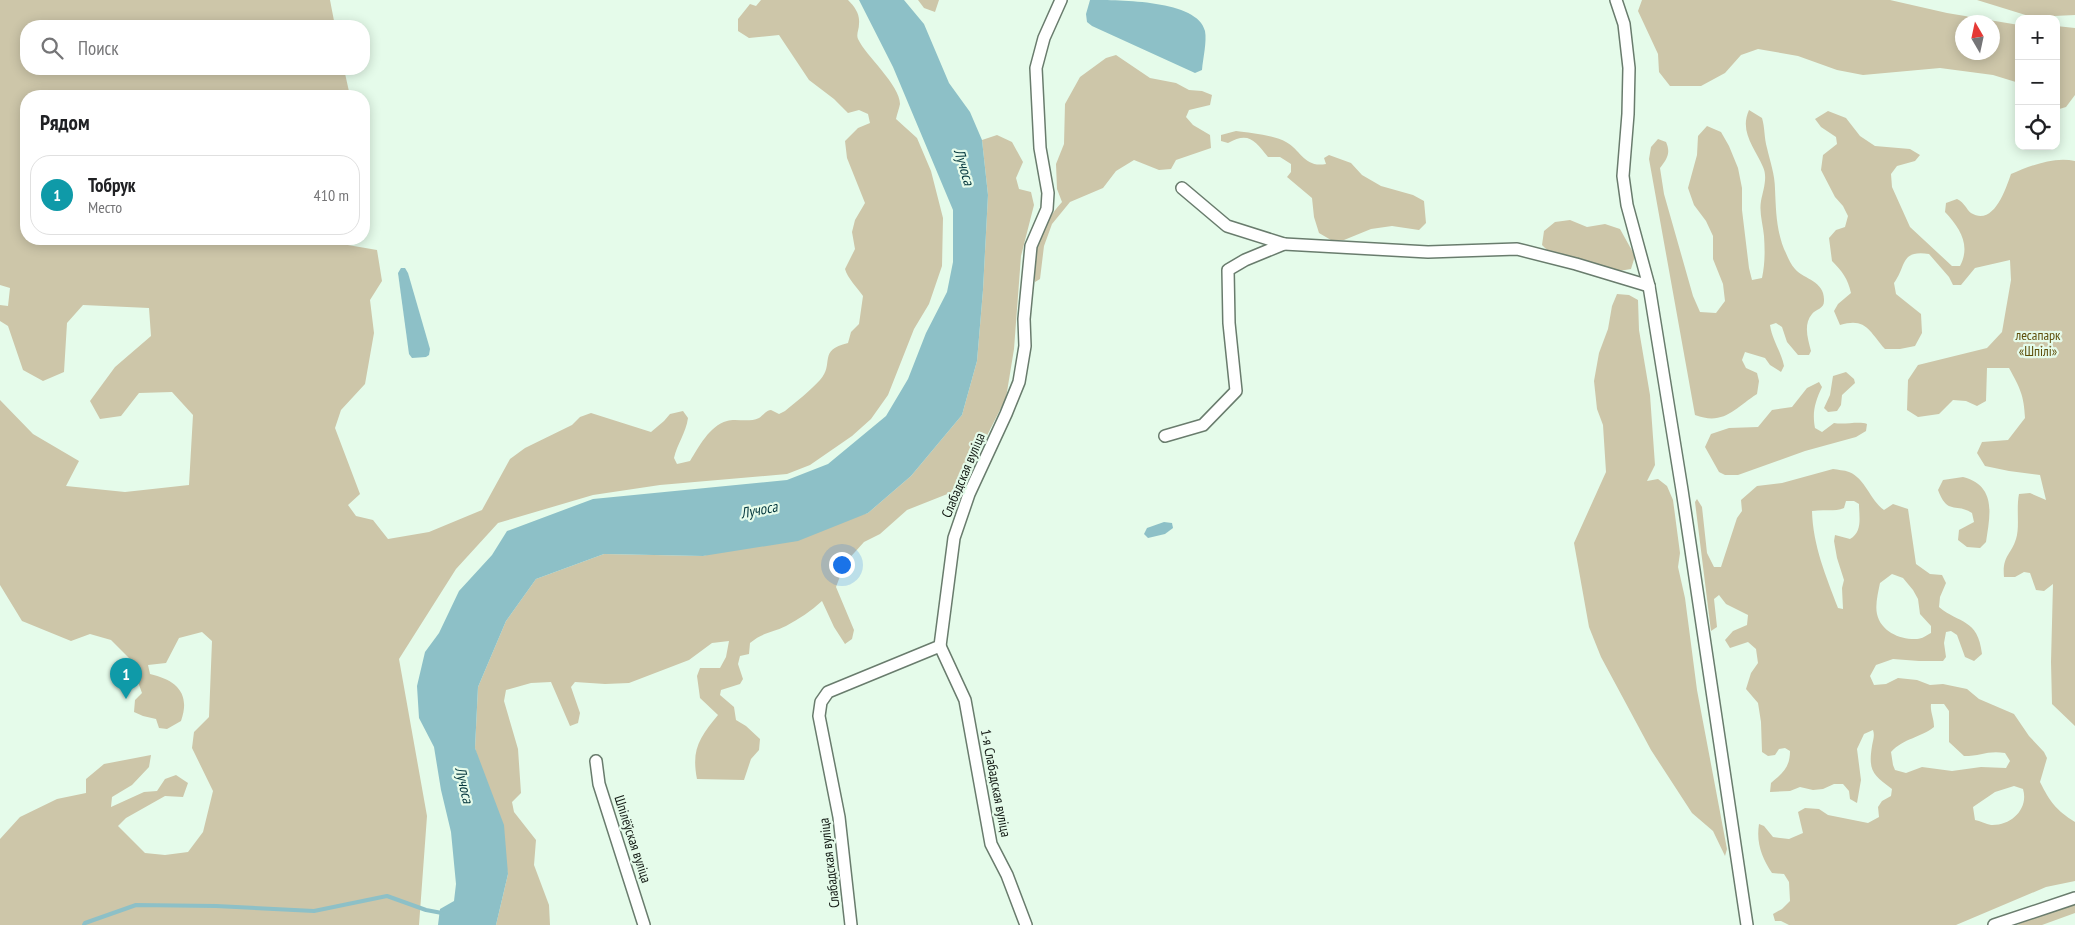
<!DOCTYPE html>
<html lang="ru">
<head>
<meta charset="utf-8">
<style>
  body { margin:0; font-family:"PT Sans Narrow",sans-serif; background:#f6f6f6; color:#202124 }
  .controls { position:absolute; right:15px; top:15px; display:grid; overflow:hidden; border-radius:10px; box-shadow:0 2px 12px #0003 }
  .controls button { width:45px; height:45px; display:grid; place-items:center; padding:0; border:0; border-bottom:1px solid #e0e0e0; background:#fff; color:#202124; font:25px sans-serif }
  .compass { position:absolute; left:1955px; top:15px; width:45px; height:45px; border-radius:50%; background:#fff; box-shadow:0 2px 12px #0003; rotate:351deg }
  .you { position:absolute; left:841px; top:564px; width:18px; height:18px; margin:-12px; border:4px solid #fff; border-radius:50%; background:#1a73e8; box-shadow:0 0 0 8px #1a73e833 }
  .badge { display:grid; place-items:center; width:32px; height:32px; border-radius:50%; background:#b01d43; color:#fff; font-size:16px; font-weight:700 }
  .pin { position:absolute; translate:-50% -41px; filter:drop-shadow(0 1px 2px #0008) }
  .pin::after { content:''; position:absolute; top:26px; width:18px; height:15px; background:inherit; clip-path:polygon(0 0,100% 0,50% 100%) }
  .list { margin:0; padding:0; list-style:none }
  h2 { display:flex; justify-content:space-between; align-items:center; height:65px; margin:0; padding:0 20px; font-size:21px }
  h2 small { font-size:16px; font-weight:400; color:#757577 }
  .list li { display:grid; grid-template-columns:32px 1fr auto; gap:15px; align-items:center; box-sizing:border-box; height:80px; margin:0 10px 10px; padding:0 10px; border:1px solid #e0e0e0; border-radius:20px }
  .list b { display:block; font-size:19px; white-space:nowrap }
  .list p { margin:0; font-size:16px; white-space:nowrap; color:#757577 }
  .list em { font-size:16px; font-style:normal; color:#757577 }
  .icon { flex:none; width:28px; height:28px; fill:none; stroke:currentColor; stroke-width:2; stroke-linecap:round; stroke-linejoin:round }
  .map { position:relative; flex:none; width:2075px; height:925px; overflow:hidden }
  .search { position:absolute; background:#fff; box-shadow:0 2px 12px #0003; left:20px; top:20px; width:350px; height:55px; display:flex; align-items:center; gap:12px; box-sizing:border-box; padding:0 18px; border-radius:20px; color:#757577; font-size:19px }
  .panel { position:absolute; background:#fff; box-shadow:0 2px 12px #0003; left:20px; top:90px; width:350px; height:155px; border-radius:20px }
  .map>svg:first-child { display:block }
</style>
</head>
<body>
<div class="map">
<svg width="2075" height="925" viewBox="0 0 2075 925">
  <rect width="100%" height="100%" fill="#e5fbea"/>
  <g fill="#cdc6a9" fill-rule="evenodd">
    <path d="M 0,0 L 330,0 L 335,26 L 26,26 L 26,69 L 344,69 L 350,96 L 26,96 L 26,239 L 341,239 L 342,244 L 377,250 L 382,281 L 370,300 L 374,333 L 365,384 L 341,410 L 335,428 L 360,494 L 348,505 L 356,516 L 373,520 L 388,539 L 429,532 L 482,510 L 510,459 L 525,448 L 572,425 L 580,417 L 591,413 L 651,432 L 664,421 L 670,414 L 683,411 L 688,418 C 686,433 677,444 674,458 L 677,464 L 690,461 C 699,447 709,426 727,421 C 736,418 748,423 759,418 C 764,415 765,411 771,410 L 779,414 L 785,411 C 797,401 810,391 820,380 C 835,364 817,350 848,343 L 851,332 L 859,324 L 863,296 C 857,287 848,279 845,269 L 855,249 L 852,232 L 855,220 L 865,203 L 847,158 L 845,141 L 858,128 L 870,123 L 868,114 L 859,110 L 848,113 L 834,99 L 809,80 L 779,35 L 749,38 L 738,31 L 738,19 L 750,4 L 756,6 L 761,0 L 848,0 C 855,7 860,14 859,24 C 859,30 856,34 858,39 C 866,56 900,85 900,104 C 899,109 897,114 896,119 L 917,138 L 931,171 L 943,218 L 942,266 L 929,304 L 914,329 L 888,395 L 871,419 L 852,436 L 810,465 L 787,474 L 660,485 L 593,495 L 498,523 L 456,569 L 399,659 L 427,816 L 419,925 L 0,925 L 0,839 L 20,817 L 57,799 L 86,793 L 86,779 L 104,764 L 151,755 L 149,767 L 132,785 L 112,797 L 111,807 L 144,792 L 157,791 L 165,779 L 176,775 L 188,783 L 183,797 L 165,796 L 126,818 L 118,826 L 145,853 L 165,855 L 188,852 L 203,832 L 213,791 L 192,748 L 194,732 L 209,717 L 212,641 L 202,632 L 179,638 L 166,663 L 148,665 L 150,674 C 176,680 191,693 181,721 L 167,729 L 159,728 L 156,719 L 143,716 L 134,712 L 135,700 L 142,693 L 138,682 L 138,667 L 111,640 L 90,634 L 71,641 L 22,621 L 0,585 L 0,400 L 33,434 L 79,461 L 66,486 L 125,492 L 189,485 L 193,415 L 172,392 L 139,393 L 121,416 L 100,419 L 90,401 L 115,367 L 151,336 L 149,308 L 83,305 L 67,323 L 64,372 L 43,381 L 23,370 L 8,326 L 0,321 L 0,305 L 8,306 L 10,288 L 0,285 Z"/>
    <polygon points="918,0 939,0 935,12 924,8"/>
    <path d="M 1642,0 L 1890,0 L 1947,13 L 2019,25 L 2019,83 L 1993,75 L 1940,68 L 1863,75 L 1837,70 L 1798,56 L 1758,49 L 1741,55 L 1725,73 L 1701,86 L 1670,86 L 1659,72 L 1658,54 L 1638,11 ZM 1962,22 L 1992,22 L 1992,52 L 1962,52 Z"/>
    <polygon points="1977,0 2075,0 2075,15 2032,17"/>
    <polygon points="2056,26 2075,28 2075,95 2066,107 2056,110"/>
    <path d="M 1116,55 L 1150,78 L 1176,83 L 1189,90 L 1202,91 L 1212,95 L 1210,105 L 1189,110 L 1186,117 L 1193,125 L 1210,135 L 1211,148 L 1176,160 L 1171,169 L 1159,170 L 1134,160 L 1116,171 L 1103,188 L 1070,202 L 1052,224 L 1044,246 L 1040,279 L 1035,282 C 1030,254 1043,222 1062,202 L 1057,189 L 1056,164 L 1064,144 L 1065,104 L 1080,77 L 1106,58 Z"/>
    <path d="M 1749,110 L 1762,118 C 1765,128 1764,138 1767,148 C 1770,161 1775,175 1775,189 C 1776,210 1776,228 1784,249 C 1787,255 1790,264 1795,269 C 1805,280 1825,281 1824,301 C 1824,309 1816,309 1812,314 C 1803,325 1808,339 1811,351 L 1809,355 L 1798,355 L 1787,342 L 1782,327 L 1776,323 L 1770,325 C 1772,340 1781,351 1784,366 L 1781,372 L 1770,365 L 1765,358 L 1745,352 L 1742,360 L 1746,368 L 1757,373 L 1759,381 L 1757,394 C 1735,408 1724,426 1695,415 L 1649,159 L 1651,147 L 1658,139 L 1666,142 C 1671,153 1667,159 1660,168 L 1664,194 L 1693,296 L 1700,312 L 1716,313 L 1725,301 L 1723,284 L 1713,259 L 1713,236 L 1706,221 L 1694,205 L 1688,188 L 1697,155 L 1698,136 L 1707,126 L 1721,132 L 1729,146 L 1738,168 L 1742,188 L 1742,210 L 1749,268 L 1752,280 L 1762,278 C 1765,264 1765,251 1764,236 C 1763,224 1759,213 1761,201 C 1763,191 1768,177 1763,167 C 1755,148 1739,132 1749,110 Z"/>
    <path d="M 1828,111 L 1846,118 L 1860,136 L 1875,146 L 1910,149 L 1920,155 L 1915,161 L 1897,166 L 1891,174 L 1892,187 L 1910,227 L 1952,266 L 1960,266 C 1971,245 1960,228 1945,212 L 1946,203 L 1957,199 C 1965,203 1966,209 1971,213 C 1994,227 2006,188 2011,174 C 2030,166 2054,156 2075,161 L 2075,726 L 2052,704 L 2051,662 L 2053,584 L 2044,591 L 2036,590 L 2030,573 L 2024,572 L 2015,577 L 2004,577 C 2002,556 2011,555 2016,539 C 2020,527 2016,509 2019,494 L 2030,493 L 2046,500 L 2040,475 L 2009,471 L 1985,466 L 1977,453 L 1982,442 L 2008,440 L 2025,418 C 2024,395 2020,388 2009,368 L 1987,368 L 1986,401 L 1977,406 L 1966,401 L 1953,400 L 1939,414 L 1918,417 L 1907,410 L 1908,380 L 1918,365 L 1987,348 L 2002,332 L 2011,280 L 2010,260 L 1975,268 L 1961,285 L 1953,285 L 1949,277 L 1929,254 C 1900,250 1907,265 1894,283 L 1896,294 L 1921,314 L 1922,333 L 1915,346 L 1900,349 L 1885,349 C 1869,331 1866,317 1840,325 L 1834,311 L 1838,304 L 1851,293 C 1848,279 1842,271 1832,261 L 1829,238 L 1836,230 L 1845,227 L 1848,216 L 1843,206 L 1835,197 L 1821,170 L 1823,155 L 1837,144 L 1836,137 L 1821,127 L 1815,119 Z"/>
    <path d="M 1236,131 C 1250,133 1275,135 1286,142 C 1301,150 1304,168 1326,164 L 1324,158 L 1329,155 L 1351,163 L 1362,175 L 1381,186 L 1413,195 L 1424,201 L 1426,223 L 1419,230 L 1392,226 L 1371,229 L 1344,240 L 1331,240 L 1319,233 L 1314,217 L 1312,198 L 1287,177 L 1291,172 L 1291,164 L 1280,157 L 1268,157 C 1255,141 1249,131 1228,143 L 1221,141 L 1221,135 Z"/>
    <path d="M 997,135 L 1012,142 L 1023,162 L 1016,178 L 1019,189 L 1031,192 L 1034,205 L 1021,256 L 1014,349 L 1006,398 L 960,489 L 907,510 L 880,534 L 864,542 L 845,563 L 836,587 L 854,630 L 852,639 L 845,644 L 834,627 L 822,601 C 811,611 799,619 786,626 C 772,633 763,632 750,643 L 749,654 L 740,656 L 738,664 L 743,679 L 740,684 L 721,690 L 720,695 L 734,707 L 736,720 L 746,726 L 760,739 L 759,750 L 751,759 L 744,780 L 697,779 C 691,749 700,737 718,715 L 700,698 L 697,676 L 700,668 L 720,668 L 726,657 L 729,641 L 712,643 L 689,660 L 629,683 L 605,684 L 575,682 L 571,687 L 580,713 L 578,723 L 570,726 L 551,682 L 531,683 L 506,690 L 504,701 L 518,749 L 521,793 L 512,802 L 514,812 L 536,840 L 534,865 L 549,905 L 550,925 L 496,925 L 508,874 L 475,748 L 478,687 L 506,621 L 536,579 L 604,554 L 703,556 L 868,513 L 911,476 L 962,415 L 977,361 L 983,290 L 988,195 L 982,140 Z"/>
    <polygon points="1570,220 1587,227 1605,224 1620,229 1635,256 1631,269 1619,271 1550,253 1542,245 1544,231 1555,222"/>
    <polygon points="1617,294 1629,295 1638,300 1639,330 1650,395 1655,465 1647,481 1658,479 1667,486 1673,500 1680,553 1678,567 1685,598 1697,690 1727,849 1725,856 1713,831 1692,813 1651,750 1601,657 1589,627 1574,543 1606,472 1603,425 1597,409 1594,381 1599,353 1608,329 1612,306"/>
    <polygon points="1846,372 1854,379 1855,383 1842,395 1841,405 1837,411 1828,412 1824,408 1830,395 1833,376"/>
    <path d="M 1819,382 L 1822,387 C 1815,402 1812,412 1815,428 L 1822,432 L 1834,423 C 1844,425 1859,421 1867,424 L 1866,431 L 1856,437 L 1805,451 L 1738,475 L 1725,475 L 1719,472 L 1705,447 L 1711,434 L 1729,428 L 1758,427 L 1772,410 L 1792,407 L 1807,388 Z"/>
    <path d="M 1833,469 C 1838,470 1844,470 1849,472 C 1865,478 1870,500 1884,510 L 1893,504 L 1908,509 L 1916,564 L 1930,574 L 1942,575 L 1946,583 L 1940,597 L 1939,607 C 1959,624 1978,618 1982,654 L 1974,661 L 1965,657 L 1957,635 L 1951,631 L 1946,632 L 1944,643 L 1946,657 L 1943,661 L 1919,661 L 1893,659 L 1876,665 L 1870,676 L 1874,685 L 1886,684 L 1898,678 L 1917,680 L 1930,685 L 1943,684 L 1967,689 L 1979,699 L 2014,714 L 2029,736 L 2044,752 L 2047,758 L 2040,782 C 2050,802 2056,810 2075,822 L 2075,881 L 2046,887 L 1956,925 L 1789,925 L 1781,921 L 1775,921 L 1773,914 L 1782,909 L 1790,901 L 1789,882 L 1784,874 L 1772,873 C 1762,858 1756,843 1759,824 L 1764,826 L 1773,837 L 1789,839 L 1803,833 L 1798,812 L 1805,808 L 1819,809 L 1828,815 L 1868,823 L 1879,817 L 1878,807 L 1882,801 L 1891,796 L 1892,789 C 1873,775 1868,771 1872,746 C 1873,740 1875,736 1873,730 L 1864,734 L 1857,749 L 1861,780 L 1857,803 L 1850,799 L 1849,791 L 1843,784 L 1834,784 L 1823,789 L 1813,790 L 1800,787 L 1790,791 L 1770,792 L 1771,783 C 1783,773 1790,767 1790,751 L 1785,748 L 1779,749 L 1775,755 L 1768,756 L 1762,752 L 1761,722 L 1758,703 L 1746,689 L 1751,673 L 1758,663 L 1756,649 L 1748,642 L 1730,648 L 1725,640 L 1733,631 L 1747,625 L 1748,615 L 1726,604 L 1719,595 L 1714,599 L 1717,627 L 1711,631 L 1695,502 L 1697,499 L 1702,507 L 1707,553 L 1714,567 L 1721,567 L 1737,518 L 1742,511 L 1741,500 L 1757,486 L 1782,483 ZM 1846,501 L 1854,501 L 1859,504 C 1859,517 1863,531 1850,539 L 1835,535 L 1834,541 L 1837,558 L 1844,580 L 1842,588 L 1843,609 L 1838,608 C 1826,576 1813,546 1812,511 C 1823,509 1835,512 1844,508 ZM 1892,574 L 1903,578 L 1913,590 L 1918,599 L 1920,614 L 1931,626 L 1931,633 C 1927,635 1922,639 1917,639 C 1901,640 1881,632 1877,614 C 1875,605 1878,593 1880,583 ZM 1931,704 L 1944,704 L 1949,711 L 1949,742 L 1964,756 C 1981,756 1988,750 2005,753 L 2010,761 L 2006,768 L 1981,767 L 1952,771 L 1922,767 L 1906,773 L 1895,770 L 1893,765 L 1891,752 C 1904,738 1920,738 1934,727 C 1934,718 1930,712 1931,704 ZM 2014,786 L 2023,789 C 2029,809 2011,826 1991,825 C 1986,824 1980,821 1975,820 L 1973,807 L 1995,792 Z"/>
    <path d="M 1963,477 C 1997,486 1990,515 1986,542 L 1980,548 L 1967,547 L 1958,540 L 1959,530 L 1974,522 L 1972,513 C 1955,502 1948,516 1938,490 L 1943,480 Z"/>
    <polygon points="2075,903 2075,913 2042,925 2017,925 2048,911"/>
  </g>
  <g fill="#8dc0c7">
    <polygon points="859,0 904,0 924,24 949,83 970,112 982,140 988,195 983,290 977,361 962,415 911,476 868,513 798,541 703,556 604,554 536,579 506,621 478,687 475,748 504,825 508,874 496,925 438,925 440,909 454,901 456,884 451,832 441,790 434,747 419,718 417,686 425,652 439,633 459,591 492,555 507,531 593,499 787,480 828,464 886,416 908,379 926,333 947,292 953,262 953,210 893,67"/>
    <path d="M 1090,0 C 1120,0 1198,0 1205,31 C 1207,42 1203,58 1202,70 L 1195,73 L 1092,26 L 1087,22 L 1086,14 Z"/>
    <polygon points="401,268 405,268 408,273 430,349 429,355 426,357 412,358 409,354 398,273"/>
    <polygon points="1164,522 1172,523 1173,528 1165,534 1148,538 1144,534 1147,528"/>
  </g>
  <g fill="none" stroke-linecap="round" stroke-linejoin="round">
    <polyline stroke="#8dc0c7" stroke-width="4" points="84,925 85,923 136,905 216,906 314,911 387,896 426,910 442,913"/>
    <defs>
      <g id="minor">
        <polyline points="1616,0 1624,24 1629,68 1628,114 1623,176 1627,205 1649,286 1682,490 1747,925"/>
        <polyline points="1284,244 1428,252 1517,249 1576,264 1649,286"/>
        <polyline points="1165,436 1203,425 1236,391 1229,323 1228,270 1245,260 1284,244 1227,226 1182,188"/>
        <polyline points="940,646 965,700 991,844 1007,875 1026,925"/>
        <polyline points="596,761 599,784 644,925"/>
        <polyline points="851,925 839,817 819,716 821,702 828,692 940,646 954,538 969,494 1006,414 1019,382 1025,346 1024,319 1031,246 1047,209 1048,193 1040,148 1036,68 1044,38 1061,0"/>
        <polyline points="1994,925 2075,898"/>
      </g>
    </defs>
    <use href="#minor" stroke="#697c6d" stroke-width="14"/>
    <use href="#minor" stroke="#fff" stroke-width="11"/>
  </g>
  <g text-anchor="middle" stroke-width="4.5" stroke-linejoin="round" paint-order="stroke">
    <g font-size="14" fill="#5e4f0b" stroke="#e5fbea">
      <text x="2038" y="340">лесапарк<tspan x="2038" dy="16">«Шпілі»</tspan></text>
    </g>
    <g font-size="14" fill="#111812" stroke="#e5fbea">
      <text transform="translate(963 475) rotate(-67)" y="5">Слабадская вуліца</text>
      <text transform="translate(996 783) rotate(79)" y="5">1-я Слабадская вуліца</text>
      <text transform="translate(633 839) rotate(72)" y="5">Шпілёўская вуліца</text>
      <text transform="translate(829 863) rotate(-97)" y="5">Слабадская вуліца</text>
    </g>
    <g font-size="15" font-style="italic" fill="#03363c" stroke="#e5fbea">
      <text transform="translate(964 167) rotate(73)" y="5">Лучоса</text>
      <text transform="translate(759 510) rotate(-11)" y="5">Лучоса</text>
      <text transform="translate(464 785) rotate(77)" y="5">Лучоса</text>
    </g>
  </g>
</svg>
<div class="controls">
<button>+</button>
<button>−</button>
<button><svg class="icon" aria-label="locate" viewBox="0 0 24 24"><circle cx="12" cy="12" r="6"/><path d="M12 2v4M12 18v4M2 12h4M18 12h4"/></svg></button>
</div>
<svg class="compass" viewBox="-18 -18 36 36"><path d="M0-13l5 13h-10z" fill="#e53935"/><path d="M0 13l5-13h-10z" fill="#757577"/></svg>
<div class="you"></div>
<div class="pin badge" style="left:126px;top:699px;background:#0f9aa8">1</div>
<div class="search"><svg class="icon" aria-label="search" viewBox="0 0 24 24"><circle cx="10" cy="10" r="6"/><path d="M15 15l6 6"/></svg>Поиск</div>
<section class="panel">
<h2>Рядом<small></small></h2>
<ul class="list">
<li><span class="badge" style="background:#0f9aa8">1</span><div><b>Тобрук</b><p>Место</p></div><em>410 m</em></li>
</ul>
</section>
</div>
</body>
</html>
